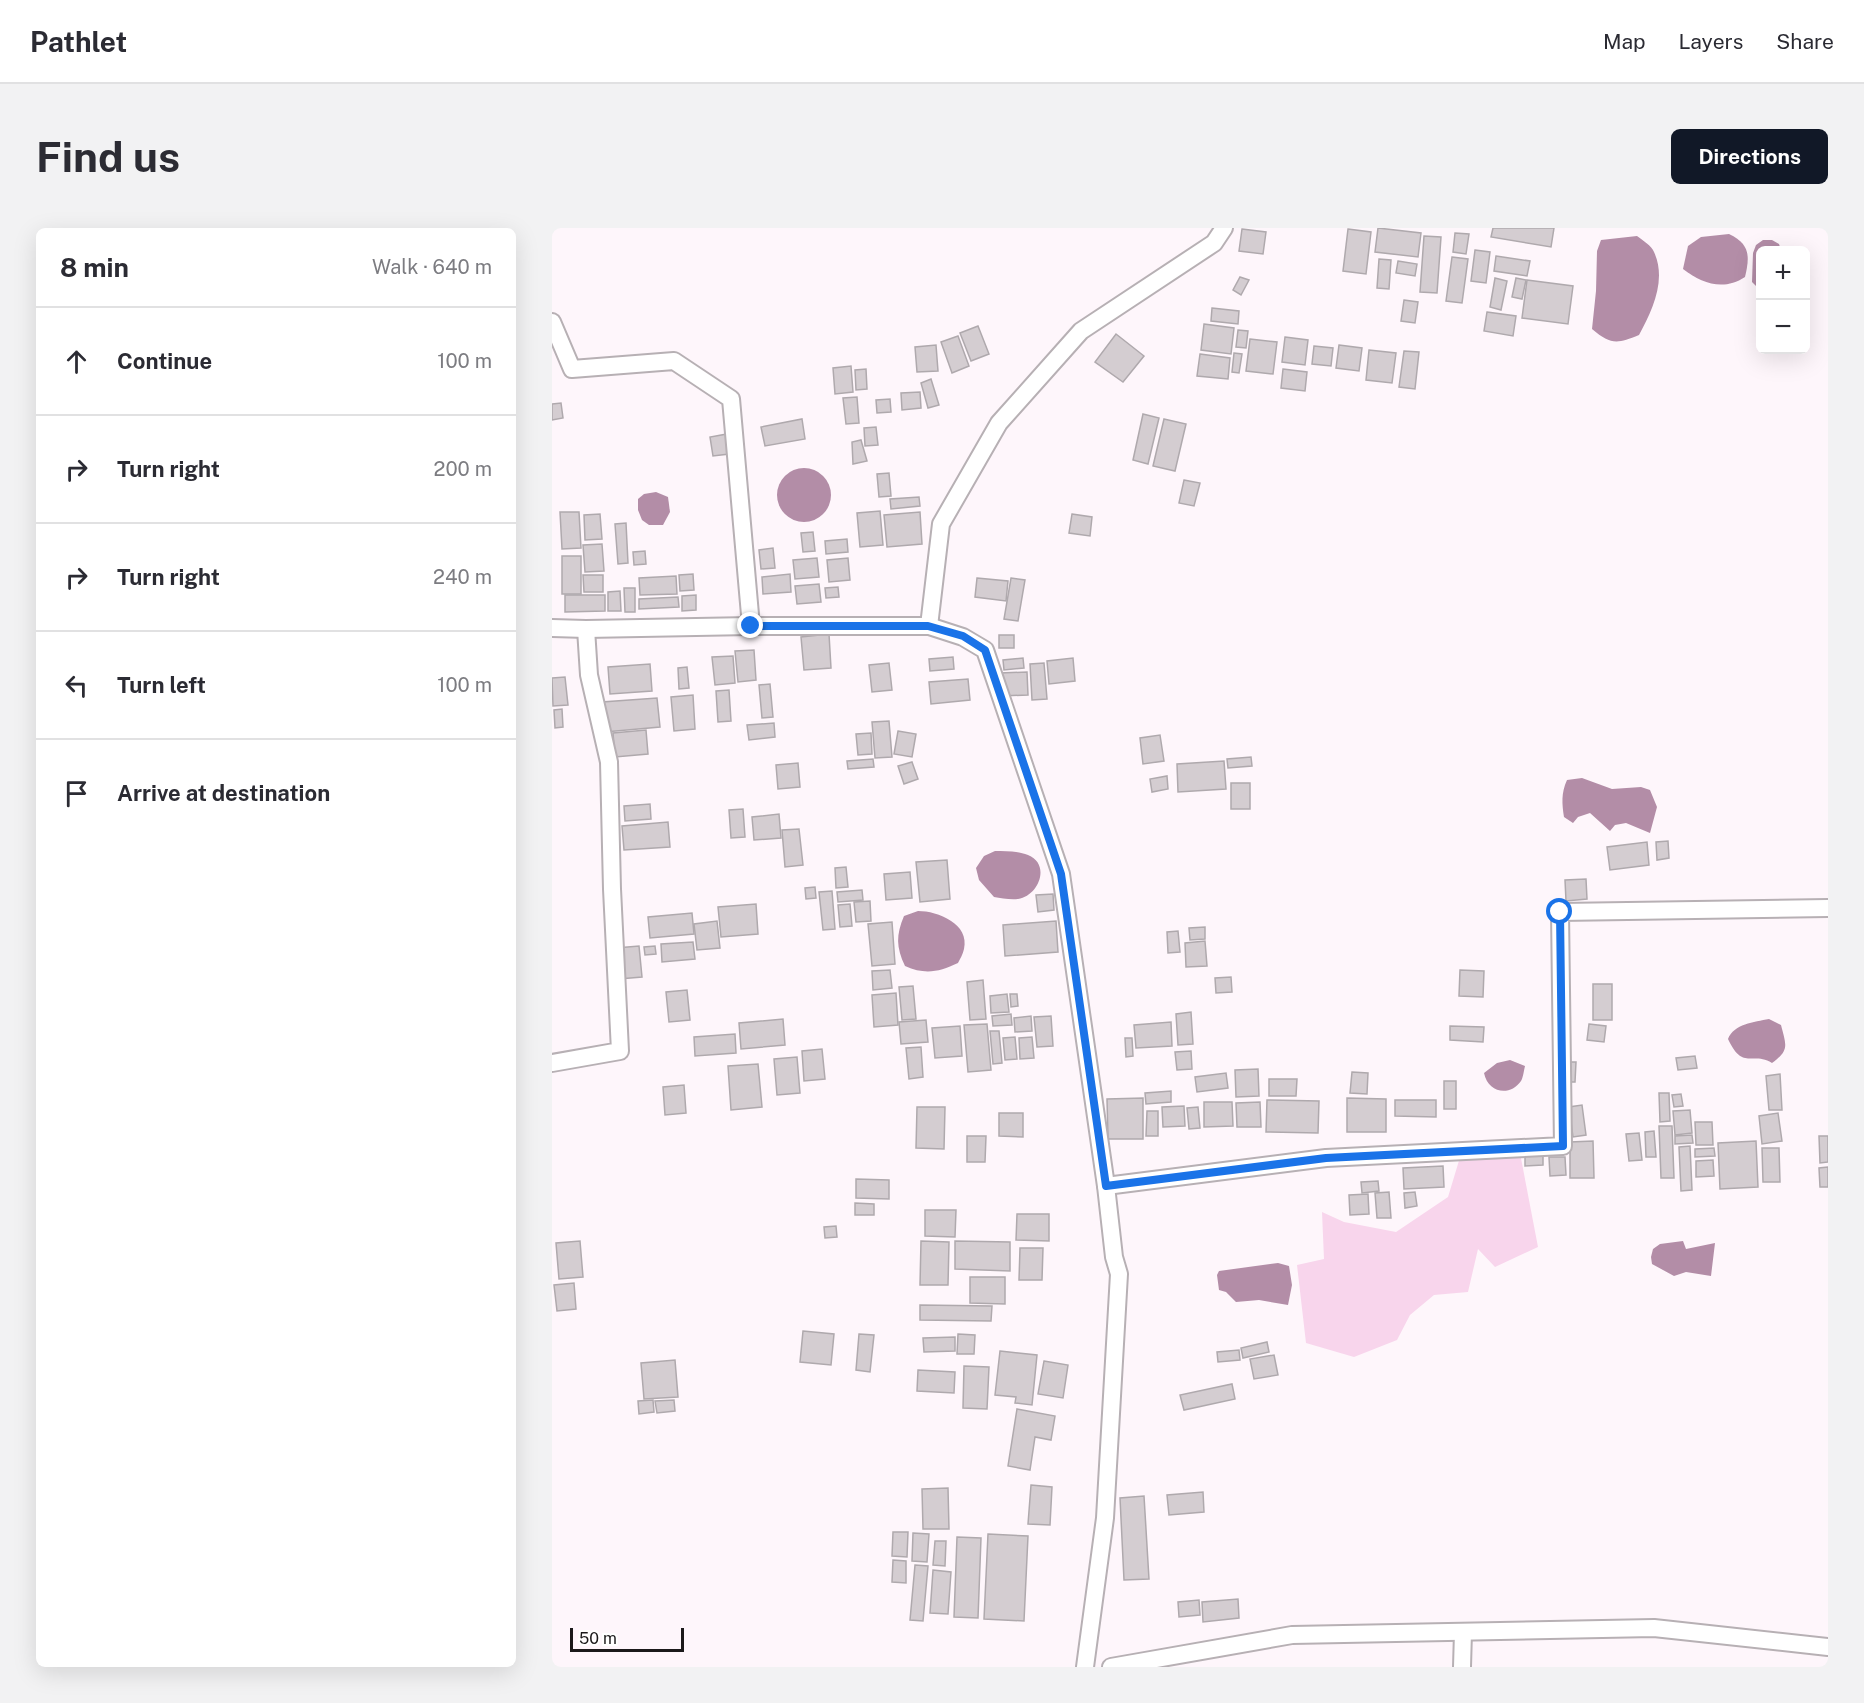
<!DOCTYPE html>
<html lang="en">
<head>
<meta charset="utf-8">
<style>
  body { margin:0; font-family:"Public Sans",sans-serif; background:#f2f2f3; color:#2b2b33 }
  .controls { position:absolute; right:18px; top:18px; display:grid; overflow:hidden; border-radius:9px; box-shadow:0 6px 24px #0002 }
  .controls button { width:54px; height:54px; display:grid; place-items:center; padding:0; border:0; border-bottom:2px solid #e1e1e2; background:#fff; color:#2b2b33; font:30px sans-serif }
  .scale { position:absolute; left:18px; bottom:15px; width:114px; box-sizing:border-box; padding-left:6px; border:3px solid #1b191a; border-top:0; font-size:16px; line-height:21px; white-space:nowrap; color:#1b191a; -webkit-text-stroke:4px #fff; paint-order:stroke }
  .stop { position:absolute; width:18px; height:18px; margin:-14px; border:4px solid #1a73e8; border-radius:50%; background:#fff }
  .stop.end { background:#1a73e8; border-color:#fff; box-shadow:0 2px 6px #0008 }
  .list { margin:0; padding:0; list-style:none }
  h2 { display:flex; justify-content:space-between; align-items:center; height:78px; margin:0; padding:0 24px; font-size:26px }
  h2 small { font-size:20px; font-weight:400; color:#7c7c81 }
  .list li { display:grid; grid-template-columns:39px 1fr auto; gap:18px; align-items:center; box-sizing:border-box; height:108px; padding:0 24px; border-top:2px solid #e1e1e2 }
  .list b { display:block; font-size:22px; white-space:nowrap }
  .list em { font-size:20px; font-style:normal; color:#7c7c81 }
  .icon { flex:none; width:33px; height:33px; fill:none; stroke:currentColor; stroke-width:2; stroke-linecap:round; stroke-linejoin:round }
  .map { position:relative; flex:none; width:1276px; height:1439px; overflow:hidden; border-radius:9px }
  header { display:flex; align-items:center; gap:36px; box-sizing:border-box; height:84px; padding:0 30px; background:#fff; border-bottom:2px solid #e1e1e2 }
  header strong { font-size:28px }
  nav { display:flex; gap:33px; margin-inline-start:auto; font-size:21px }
  .intro { display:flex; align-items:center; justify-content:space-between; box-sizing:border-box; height:144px; padding:0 36px }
  h1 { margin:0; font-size:42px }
  .button { padding:15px 27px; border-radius:9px; background:#111827; color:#fff; font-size:21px; font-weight:700 }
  main { display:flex; gap:36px; padding:0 36px }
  aside { flex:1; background:#fff; border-radius:9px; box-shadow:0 6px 24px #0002 }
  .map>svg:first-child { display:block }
</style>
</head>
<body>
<header>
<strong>Pathlet</strong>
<nav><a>Map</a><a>Layers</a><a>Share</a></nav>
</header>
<div class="intro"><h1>Find us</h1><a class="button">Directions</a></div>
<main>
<aside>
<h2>8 min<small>Walk · 640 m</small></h2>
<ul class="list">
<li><svg class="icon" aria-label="ahead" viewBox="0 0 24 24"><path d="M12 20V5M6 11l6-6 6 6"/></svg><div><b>Continue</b></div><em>100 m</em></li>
<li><svg class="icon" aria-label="right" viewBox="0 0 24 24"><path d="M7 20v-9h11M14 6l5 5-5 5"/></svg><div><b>Turn right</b></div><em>200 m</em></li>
<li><svg class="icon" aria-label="right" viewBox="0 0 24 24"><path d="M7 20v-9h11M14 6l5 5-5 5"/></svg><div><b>Turn right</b></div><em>240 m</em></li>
<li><svg class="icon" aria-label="left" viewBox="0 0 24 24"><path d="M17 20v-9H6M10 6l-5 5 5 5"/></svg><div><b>Turn left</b></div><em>100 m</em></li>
<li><svg class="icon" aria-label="arrive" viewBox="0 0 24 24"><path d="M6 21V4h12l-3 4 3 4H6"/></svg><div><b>Arrive at destination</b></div></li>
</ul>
</aside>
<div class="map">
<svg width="1276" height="1439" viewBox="0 0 1276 1439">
  <rect width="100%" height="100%" fill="#fef6fb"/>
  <polygon fill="#f8d5ec" points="968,925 986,1019 943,1039 926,1021 916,1064 882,1067 858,1087 845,1112 802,1129 754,1115 745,1037 772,1031 770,984 792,994 844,1004 896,969 909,926"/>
  <g fill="#b38da7">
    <path d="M 1177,6 C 1198,16 1198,28 1193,49 C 1172,63 1150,56 1131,41 L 1136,18 L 1149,9 Z"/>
    <path d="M 1085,8 C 1090,12 1100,18 1102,24 C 1115,52 1100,83 1087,107 C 1065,116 1059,117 1040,101 L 1044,63 L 1045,23 L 1049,12 Z"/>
    <polygon points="1211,12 1220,12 1227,16 1229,22 1208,22 1208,62 1200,54 1201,25 1204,17"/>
    <circle cx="252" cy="267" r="27"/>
    <polygon points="104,264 116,269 118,284 111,297 97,297 90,292 86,282 86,271 92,266"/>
    <path d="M 1030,550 L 1060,561 L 1089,559 L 1098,562 L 1105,579 L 1098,605 L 1074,595 L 1063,597 L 1058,603 L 1038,585 L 1026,589 L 1021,595 L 1012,589 C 1010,576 1009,565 1015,552 Z"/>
    <path d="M 443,623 C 453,623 466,623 476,627 C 499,636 487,668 466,671 C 458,672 449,670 442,669 L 427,652 L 424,640 L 432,628 Z"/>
    <path d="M 366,683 C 386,683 418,696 412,721 C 411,726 408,731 406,735 C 387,744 373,747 353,738 C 344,719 344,707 352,688 Z"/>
    <path d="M 1217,791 L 1229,797 C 1234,817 1238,822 1220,835 C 1200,823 1191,843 1176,811 C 1182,796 1202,794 1217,791 Z"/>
    <path d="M 958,832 L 973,838 C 972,842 971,850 969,853 C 958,869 936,865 932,845 L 945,835 Z"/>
    <polygon points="1131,1013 1134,1021 1163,1015 1159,1048 1134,1044 1122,1048 1100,1036 1099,1029 1101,1021 1108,1016"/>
    <polygon points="726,1035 737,1038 740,1057 736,1077 707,1072 684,1074 674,1064 667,1062 665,1047 667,1043"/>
  </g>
  <g fill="#d4cdd1" stroke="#afa9ad" stroke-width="1.5">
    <polygon points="826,0 869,5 866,29 823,24"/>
    <polygon points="941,0 1002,0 999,19 939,9"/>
    <polygon points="690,1 714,4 711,26 687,23"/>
    <polygon points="796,1 819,4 814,46 791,43"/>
    <polygon points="903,5 917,6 914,26 901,24"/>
    <polygon points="872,8 889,9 885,65 868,64"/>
    <polygon points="923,22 938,24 934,55 919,53"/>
    <polygon points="944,28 978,33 975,48 942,43"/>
    <polygon points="900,29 916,31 910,75 894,73"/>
    <polygon points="827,31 839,32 837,61 825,60"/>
    <polygon points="846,33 865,36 863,48 844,45"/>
    <polygon points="688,49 697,52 689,67 681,62"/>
    <polygon points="943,50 955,53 949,82 938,79"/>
    <polygon points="964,50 974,52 970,71 960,69"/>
    <polygon points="975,52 1021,58 1016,96 970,90"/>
    <polygon points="852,72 866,74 863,95 849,93"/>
    <polygon points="660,80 687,83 686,96 659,93"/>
    <polygon points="935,84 964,88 961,108 932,103"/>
    <polygon points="652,96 682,100 679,126 649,122"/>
    <polygon points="426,98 437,126 419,133 408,105"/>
    <polygon points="686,102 696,103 694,120 684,119"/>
    <polygon points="564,106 592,128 571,154 543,134"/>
    <polygon points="406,108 417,138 400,145 389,114"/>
    <polygon points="733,109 756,112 753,137 730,134"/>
    <polygon points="698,111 725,114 721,146 694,143"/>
    <polygon points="384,117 386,143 365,144 363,119"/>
    <polygon points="787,117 810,120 807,143 784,140"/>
    <polygon points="762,118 781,120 779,138 760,136"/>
    <polygon points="817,122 844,125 840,155 814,152"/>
    <polygon points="852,123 867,124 863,161 847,159"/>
    <polygon points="682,125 690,126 687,145 680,144"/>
    <polygon points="648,126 678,130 676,151 645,148"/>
    <polygon points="299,138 301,164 283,166 281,140"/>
    <polygon points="314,141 315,161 304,162 303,142"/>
    <polygon points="731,141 755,144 753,163 729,160"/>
    <polygon points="379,151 387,177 376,180 369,155"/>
    <polygon points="368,164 369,180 350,182 349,165"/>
    <polygon points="305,169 307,195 294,196 291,170"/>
    <polygon points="338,171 339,184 325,185 324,172"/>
    <polygon points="9,175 11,190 0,192 0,176"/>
    <polygon points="591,186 607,190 596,236 581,232"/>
    <polygon points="250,191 253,211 213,218 209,199"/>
    <polygon points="612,191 634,196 623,243 601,238"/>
    <polygon points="324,199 326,217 313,218 312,200"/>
    <polygon points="175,206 177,226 161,228 158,209"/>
    <polygon points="309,212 315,233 301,236 300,214"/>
    <polygon points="337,245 339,268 327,269 325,246"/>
    <polygon points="632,252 648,255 642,278 627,275"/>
    <polygon points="367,269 368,278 339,281 338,271"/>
    <polygon points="328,283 331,317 308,319 305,285"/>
    <polygon points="8,284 27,284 29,320 10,321"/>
    <polygon points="368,284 370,316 335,319 332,287"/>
    <polygon points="48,286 50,311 33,312 32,287"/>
    <polygon points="520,286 540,289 538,308 517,305"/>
    <polygon points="74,295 76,335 66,336 63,296"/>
    <polygon points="261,304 263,323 251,324 249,305"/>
    <polygon points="295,311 296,324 274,326 273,313"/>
    <polygon points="50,316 52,343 33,344 31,317"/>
    <polygon points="221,320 223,340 209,341 207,322"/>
    <polygon points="93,323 94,336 82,337 81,324"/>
    <rect x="10" y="328" width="19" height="38"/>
    <polygon points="265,330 267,349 243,351 241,332"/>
    <polygon points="296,330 298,352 277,354 275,332"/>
    <polygon points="141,346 142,362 128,363 127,347"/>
    <polygon points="238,346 239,364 211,366 210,349"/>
    <polygon points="31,347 51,347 51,364 32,364"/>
    <polygon points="124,348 125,366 88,367 87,350"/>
    <polygon points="425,350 456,353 454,373 423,369"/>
    <polygon points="459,350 473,352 466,393 452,391"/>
    <polygon points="267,356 269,374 245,376 243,358"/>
    <polygon points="286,359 287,369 274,370 273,360"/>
    <polygon points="72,360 83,360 83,384 73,384"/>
    <polygon points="68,363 69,383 56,383 56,364"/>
    <polygon points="13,367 53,367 53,383 13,384"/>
    <polygon points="144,367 144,382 130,383 130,368"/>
    <polygon points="126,369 127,379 87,381 87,371"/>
    <polygon points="277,406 279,440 252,442 249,409"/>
    <rect x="447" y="407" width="15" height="13"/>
    <polygon points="202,422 204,452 186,454 183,423"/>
    <polygon points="181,428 183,455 163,457 160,429"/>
    <polygon points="401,429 402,441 378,443 377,431"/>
    <polygon points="471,430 472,440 452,442 451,432"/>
    <polygon points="521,430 523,453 497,456 495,433"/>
    <polygon points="337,435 340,462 320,464 317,437"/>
    <polygon points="492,435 495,471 480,472 478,436"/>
    <polygon points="98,436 100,463 58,466 56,439"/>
    <polygon points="135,439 137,460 127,461 126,440"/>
    <polygon points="475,444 476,467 449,468 448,445"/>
    <polygon points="13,449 16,477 1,478 0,450"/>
    <polygon points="416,451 418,472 379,476 377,454"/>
    <polygon points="218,456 221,489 210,490 207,457"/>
    <polygon points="177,462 179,493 166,494 164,463"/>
    <polygon points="141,467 143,501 122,503 119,469"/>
    <polygon points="105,470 108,499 53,504 50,474"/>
    <polygon points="10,481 11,499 3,500 2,482"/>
    <polygon points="337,493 340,529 323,530 320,494"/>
    <polygon points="222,495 223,509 197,512 195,497"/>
    <polygon points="94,502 96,526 63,529 61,505"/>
    <polygon points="346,503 364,506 360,529 342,526"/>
    <polygon points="319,505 320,526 306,527 304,506"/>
    <polygon points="608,507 612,533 591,536 588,510"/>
    <polygon points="699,529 700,538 676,540 675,531"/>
    <polygon points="321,531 322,539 296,541 295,533"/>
    <polygon points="672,533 674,561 626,564 625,536"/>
    <polygon points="360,534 366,551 352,556 346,538"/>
    <polygon points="246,535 248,559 226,561 224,537"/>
    <polygon points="615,548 616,561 600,564 598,551"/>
    <rect x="679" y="555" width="19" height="26"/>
    <polygon points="98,576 99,591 73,593 72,578"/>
    <polygon points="191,581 193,609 179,610 177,582"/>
    <polygon points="227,586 229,610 202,612 200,589"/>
    <polygon points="116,594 118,619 72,622 70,598"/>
    <polygon points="247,601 251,637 233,639 230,602"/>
    <polygon points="1116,613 1117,630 1105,632 1104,614"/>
    <polygon points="1095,614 1097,637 1058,642 1055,619"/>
    <polygon points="395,632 398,671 368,674 364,634"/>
    <polygon points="294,639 296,659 284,660 283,640"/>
    <polygon points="358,644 360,670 334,672 332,646"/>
    <polygon points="1034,651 1035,671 1014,673 1013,652"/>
    <polygon points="263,659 264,670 254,671 253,660"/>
    <polygon points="310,662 311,672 286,674 285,664"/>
    <polygon points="280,663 283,701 271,702 267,664"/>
    <polygon points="501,666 502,682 486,684 484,667"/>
    <polygon points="318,673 319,693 304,694 302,674"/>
    <polygon points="204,676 206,706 169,709 166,679"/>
    <polygon points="298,676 300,698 288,699 286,677"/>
    <polygon points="140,685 142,706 98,710 96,689"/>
    <polygon points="165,693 168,720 145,722 142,696"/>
    <polygon points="504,693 506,724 453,728 451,697"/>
    <polygon points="340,694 343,736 320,738 316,696"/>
    <polygon points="653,699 653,711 638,712 637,700"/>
    <polygon points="626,703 628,724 616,725 615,704"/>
    <polygon points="653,713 655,738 634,739 633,715"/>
    <polygon points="141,714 143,731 110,734 109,716"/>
    <polygon points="87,718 90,749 67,751 64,720"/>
    <polygon points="103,718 104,726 93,727 92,719"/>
    <polygon points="338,742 340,760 321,762 320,743"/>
    <polygon points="908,742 932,743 931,769 907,768"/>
    <polygon points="679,749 680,764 664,765 663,750"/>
    <polygon points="431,752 434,791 418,792 415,754"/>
    <rect x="1041" y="756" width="19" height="36"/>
    <polygon points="361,758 364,791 350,792 347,759"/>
    <polygon points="135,762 138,792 117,794 114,764"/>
    <polygon points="344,765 346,797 322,799 320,767"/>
    <polygon points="455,766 457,784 439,785 438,768"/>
    <polygon points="458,766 465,766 466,778 459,779"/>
    <polygon points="639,784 641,816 626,817 624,786"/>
    <polygon points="459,786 460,797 441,798 440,788"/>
    <polygon points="479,788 480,803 463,804 462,790"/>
    <polygon points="499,788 501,818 485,819 482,789"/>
    <polygon points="231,791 233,817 189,821 187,795"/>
    <polygon points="374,792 376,814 349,816 347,794"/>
    <polygon points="619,794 620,818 584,820 582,797"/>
    <polygon points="435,796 439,842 416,844 412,797"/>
    <polygon points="1037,796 1054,798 1052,814 1035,812"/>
    <polygon points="408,798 410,828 383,830 380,800"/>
    <polygon points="898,798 932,799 931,814 898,812"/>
    <polygon points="438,803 447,803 450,835 441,836"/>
    <polygon points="183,806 184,825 143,828 142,809"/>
    <polygon points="463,809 465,831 453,832 451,810"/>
    <polygon points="480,809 482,830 468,831 467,810"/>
    <polygon points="573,810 580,810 581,828 574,829"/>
    <polygon points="369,819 371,849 357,851 354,820"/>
    <polygon points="270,821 273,851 252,853 250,823"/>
    <polygon points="639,823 640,841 625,842 623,824"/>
    <polygon points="1143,828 1145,840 1126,842 1124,830"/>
    <polygon points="245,829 248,865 225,867 222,831"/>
    <polygon points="1016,834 1024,834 1023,854 1016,854"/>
    <polygon points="206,836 210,879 179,882 176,838"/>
    <polygon points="706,841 707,868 684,869 683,842"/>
    <polygon points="800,844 816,845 815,866 798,865"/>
    <polygon points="674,845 676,860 645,864 643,849"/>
    <polygon points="1228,846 1230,882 1217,882 1214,848"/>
    <polygon points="717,851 745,851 744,868 717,868"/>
    <rect x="892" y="853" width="12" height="28"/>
    <polygon points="132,857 134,885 113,887 111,859"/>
    <polygon points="619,863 619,874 594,876 593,865"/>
    <polygon points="1107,865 1117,865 1118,893 1108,894"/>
    <polygon points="1129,866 1131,878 1122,879 1120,867"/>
    <polygon points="591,870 591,911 556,911 555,871"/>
    <polygon points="795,870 834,871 834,904 795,904"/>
    <polygon points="715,872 767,873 766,905 714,904"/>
    <polygon points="843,872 884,872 884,889 843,888"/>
    <polygon points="652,874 680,874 681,898 652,899"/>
    <polygon points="708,874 709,899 685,899 684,875"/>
    <polygon points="1030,877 1034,907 1021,909 1017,879"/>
    <polygon points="632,878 633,898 611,899 610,879"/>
    <polygon points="365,879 393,879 392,921 364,920"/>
    <polygon points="646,879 648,900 637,901 635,880"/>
    <polygon points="1138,882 1140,905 1123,907 1121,883"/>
    <polygon points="595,883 606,883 606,908 594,908"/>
    <polygon points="447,885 471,885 471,909 447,908"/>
    <polygon points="1226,885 1230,913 1210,916 1207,888"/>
    <polygon points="1143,894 1160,894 1161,917 1144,917"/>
    <polygon points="1107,898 1120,898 1122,950 1109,950"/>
    <polygon points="1102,903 1104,929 1094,929 1093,904"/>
    <polygon points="1087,905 1090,932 1077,933 1074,906"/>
    <polygon points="1140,907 1141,915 1123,916 1123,908"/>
    <polygon points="415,908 434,908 433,934 415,934"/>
    <polygon points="1267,908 1276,908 1276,934 1268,935"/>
    <polygon points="1041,913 1042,950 1018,950 1018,914"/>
    <polygon points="1204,913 1206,959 1168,961 1166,915"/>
    <polygon points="1138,918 1140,962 1129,963 1127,919"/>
    <polygon points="1162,920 1163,928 1143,929 1143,921"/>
    <polygon points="1210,920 1227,920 1228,954 1211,954"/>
    <polygon points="973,922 991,922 991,937 973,938"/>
    <polygon points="997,929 1013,929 1014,947 998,948"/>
    <polygon points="1161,932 1162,948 1144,949 1144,933"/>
    <polygon points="891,938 892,959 852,961 851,940"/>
    <polygon points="1276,939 1276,959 1268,959 1267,940"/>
    <polygon points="304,951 337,952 337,971 304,970"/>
    <polygon points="826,953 827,963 810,965 809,954"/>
    <polygon points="837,964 839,990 825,990 823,965"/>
    <polygon points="863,964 865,978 853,980 852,965"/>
    <polygon points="816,966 817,986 798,987 797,967"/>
    <polygon points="303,975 322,976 322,987 303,987"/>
    <polygon points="373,982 404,982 403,1009 373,1008"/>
    <polygon points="465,986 497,986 497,1013 464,1012"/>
    <polygon points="284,998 285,1009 273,1010 272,999"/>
    <polygon points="28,1013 31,1049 7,1051 4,1015"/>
    <polygon points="369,1013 397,1014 396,1057 368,1057"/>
    <polygon points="403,1013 458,1014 458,1043 403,1041"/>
    <polygon points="468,1020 491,1020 490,1052 467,1052"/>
    <polygon points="418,1049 453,1049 453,1076 418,1075"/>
    <polygon points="22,1055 24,1081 5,1083 2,1057"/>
    <polygon points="368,1077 440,1078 439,1093 368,1092"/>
    <polygon points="251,1103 282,1106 279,1137 248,1134"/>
    <polygon points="307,1106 322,1107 318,1144 304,1142"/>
    <polygon points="406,1106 423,1107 422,1126 405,1126"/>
    <polygon points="403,1109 403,1123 372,1124 371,1110"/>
    <polygon points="715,1114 717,1124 691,1130 689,1120"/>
    <polygon points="687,1122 688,1132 666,1134 665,1124"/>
    <polygon points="448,1123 485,1127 480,1177 463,1175 464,1169 443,1167"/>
    <polygon points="722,1127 726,1147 702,1151 698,1131"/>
    <polygon points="123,1132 126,1169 92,1171 89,1135"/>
    <polygon points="492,1133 516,1137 511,1170 486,1166"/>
    <polygon points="412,1138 437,1139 435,1181 411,1180"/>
    <polygon points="366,1142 403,1144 402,1165 365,1163"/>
    <polygon points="680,1156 683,1171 632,1182 628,1167"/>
    <polygon points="101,1172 102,1184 87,1186 86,1173"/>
    <polygon points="122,1172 123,1183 105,1185 103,1173"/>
    <polygon points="465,1181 503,1188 499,1212 483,1209 478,1242 456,1238"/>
    <polygon points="479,1257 500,1259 498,1297 476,1296"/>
    <polygon points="396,1260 397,1301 371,1301 370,1261"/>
    <polygon points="651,1264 652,1284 617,1287 615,1267"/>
    <polygon points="592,1268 597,1351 572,1352 568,1270"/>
    <polygon points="341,1304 356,1304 355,1329 340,1328"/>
    <polygon points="361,1305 377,1306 375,1334 360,1333"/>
    <polygon points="436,1306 476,1308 472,1393 432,1391"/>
    <polygon points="405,1309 429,1310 426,1390 402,1389"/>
    <polygon points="383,1313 394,1313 393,1338 381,1337"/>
    <polygon points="341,1332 354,1333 354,1355 340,1354"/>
    <polygon points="363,1337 376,1338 371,1393 358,1392"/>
    <polygon points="381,1342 399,1344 396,1386 378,1385"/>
    <polygon points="686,1371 687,1390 651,1394 650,1374"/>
    <polygon points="647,1372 648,1387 627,1389 626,1374"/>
  </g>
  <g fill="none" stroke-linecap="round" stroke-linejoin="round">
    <defs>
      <g id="street">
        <polyline points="0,94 20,141 122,133 179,171 199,398"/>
        <polyline points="377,398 389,296 447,195 529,103 662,15 672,0"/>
        <polyline points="0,400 34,401 199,398 377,398 411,409 433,422 509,646 554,958 562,1029 567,1046 553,1290 533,1439"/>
        <polyline points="0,835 68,823 60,661 57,534 37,447 34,401"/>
        <polyline points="554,958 774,930 1011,918 1008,684 1276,680"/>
        <polyline points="559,1439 740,1407 1102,1400 1276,1419"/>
        <polyline points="910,1439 911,1404"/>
      </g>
    </defs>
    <use href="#street" stroke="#b7b0b4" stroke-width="20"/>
    <use href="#street" stroke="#fff" stroke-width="16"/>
  </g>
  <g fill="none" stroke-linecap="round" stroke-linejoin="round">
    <polyline stroke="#1a73e8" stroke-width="8" points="199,398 376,398 411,408 433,422 509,646 554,958 774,930 1011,918 1008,684"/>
  </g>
</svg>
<div class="controls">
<button>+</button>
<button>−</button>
</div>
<div class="scale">50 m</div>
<div class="stop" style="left:1008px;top:684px"></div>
<div class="stop end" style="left:199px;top:398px"></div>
</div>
</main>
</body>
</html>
